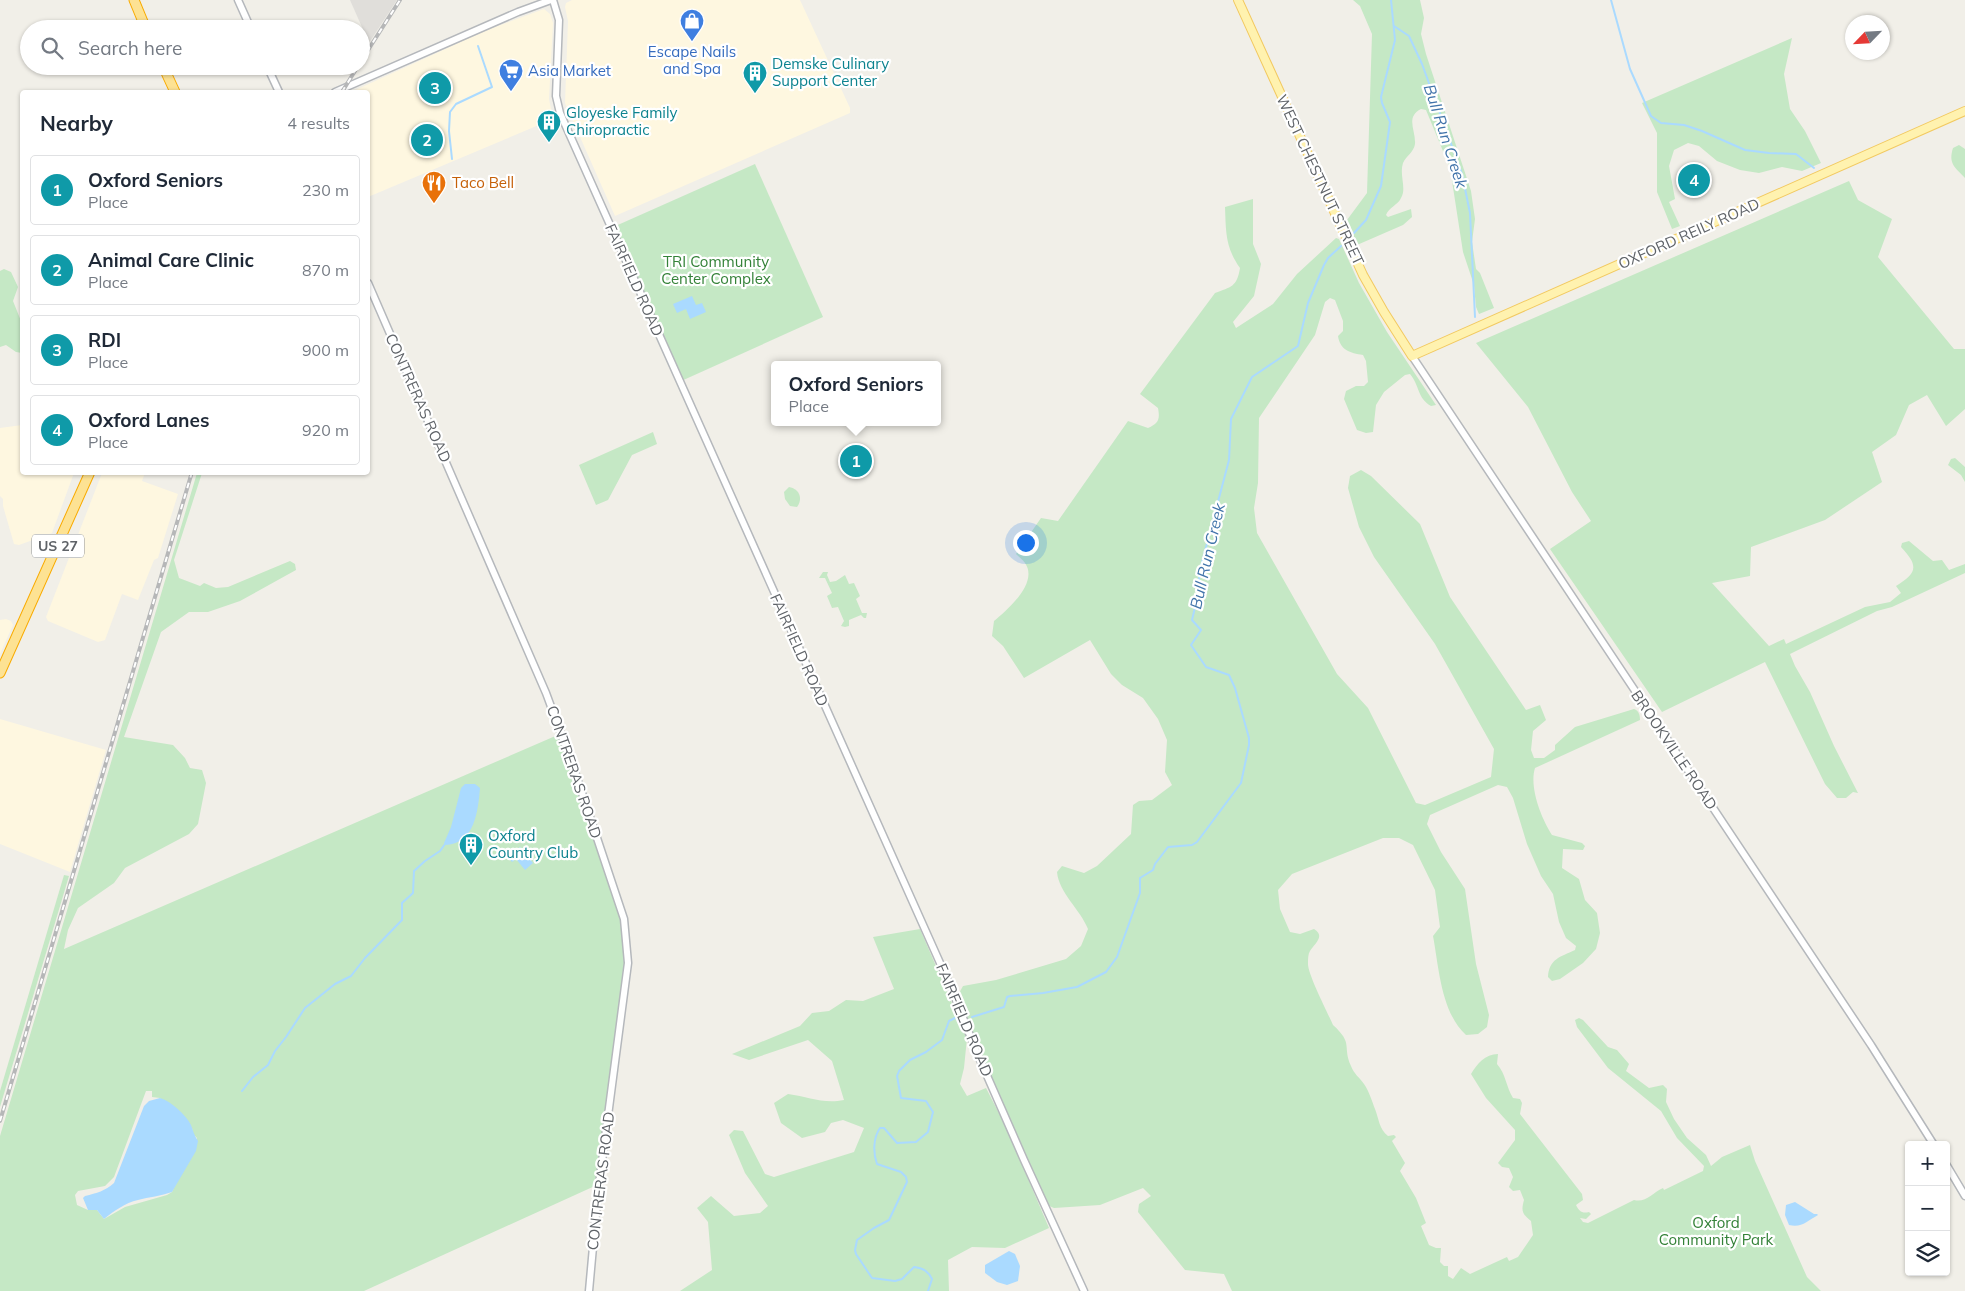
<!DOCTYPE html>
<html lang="en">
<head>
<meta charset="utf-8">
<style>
  body { margin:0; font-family:Mulish,sans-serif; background:#f2f2f3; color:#1f2937 }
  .controls { position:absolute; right:15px; bottom:15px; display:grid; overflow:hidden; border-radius:5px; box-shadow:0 1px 4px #0004 }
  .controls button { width:45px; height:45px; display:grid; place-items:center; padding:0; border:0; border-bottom:1px solid #e0e1e3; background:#fff; color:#1f2937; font:25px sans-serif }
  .compass { position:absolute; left:1845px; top:15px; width:45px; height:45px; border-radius:50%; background:#fff; box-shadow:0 1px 4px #0004; rotate:245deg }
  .you { position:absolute; left:1025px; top:542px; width:18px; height:18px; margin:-12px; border:4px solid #fff; border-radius:50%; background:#1a73e8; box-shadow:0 0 0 8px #1a73e833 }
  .badge { display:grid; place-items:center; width:32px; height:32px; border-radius:50%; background:#ea4335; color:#fff; font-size:16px; font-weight:700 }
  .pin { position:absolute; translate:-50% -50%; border:2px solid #fff; box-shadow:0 1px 5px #0006 }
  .popup { position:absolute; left:771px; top:361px; width:170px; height:65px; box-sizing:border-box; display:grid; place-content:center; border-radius:5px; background:#fff; filter:drop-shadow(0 1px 4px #0005); font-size:16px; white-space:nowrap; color:#747a83 }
  .popup b { font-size:19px; color:#1f2937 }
  .popup::after { content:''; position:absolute; left:50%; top:100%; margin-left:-10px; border:10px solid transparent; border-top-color:#fff }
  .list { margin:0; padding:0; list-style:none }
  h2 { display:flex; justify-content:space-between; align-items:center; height:65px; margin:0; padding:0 20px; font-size:21px }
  h2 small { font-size:16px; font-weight:400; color:#747a83 }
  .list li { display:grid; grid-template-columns:32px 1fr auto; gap:15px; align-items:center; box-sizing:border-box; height:70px; margin:0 10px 10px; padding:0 10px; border:1px solid #e0e1e3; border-radius:5px }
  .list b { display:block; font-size:19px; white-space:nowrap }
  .list p { margin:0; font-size:16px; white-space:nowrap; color:#747a83 }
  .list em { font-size:16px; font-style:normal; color:#747a83 }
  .icon { flex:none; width:28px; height:28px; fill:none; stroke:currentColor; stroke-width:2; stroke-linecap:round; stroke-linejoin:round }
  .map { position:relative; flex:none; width:1965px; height:1291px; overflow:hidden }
  .search { position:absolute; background:#fff; box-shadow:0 1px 4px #0004; left:20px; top:20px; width:350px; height:55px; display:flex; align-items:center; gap:12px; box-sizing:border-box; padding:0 18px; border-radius:28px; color:#747a83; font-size:19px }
  .panel { position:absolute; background:#fff; box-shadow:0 1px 4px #0004; left:20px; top:90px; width:350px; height:385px; border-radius:5px }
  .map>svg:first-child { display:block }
</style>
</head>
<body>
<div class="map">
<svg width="1965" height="1291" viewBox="0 0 1965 1291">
  <rect width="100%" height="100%" fill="#f1efe8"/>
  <g fill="#fef7e0">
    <polygon points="572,0 800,0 850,108 850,113 615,216 565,103 568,21 565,7 566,3"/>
    <polygon points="544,9 550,14 553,23 549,99 553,119 368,197 368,92 351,92 487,30"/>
    <polygon points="22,425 22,472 74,473 52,533 19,545 14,544 3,506 3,499 0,496 0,428"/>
    <polygon points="102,473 145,473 142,481 178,494 158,558 154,560 138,600 122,594 105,640 98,642 48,621 46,617"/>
    <polygon points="6,619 11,621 13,625 0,654 0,620"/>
    <polygon points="0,719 106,750 70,872 0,844"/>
  </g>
  <polygon fill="#e0deda" points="350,0 397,0 369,43"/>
  <g fill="#c5e8c5" fill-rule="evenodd">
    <path d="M 1353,0 L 1420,0 L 1424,18 L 1421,34 L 1426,54 L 1471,191 L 1475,219 L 1472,242 L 1476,269 L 1480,273 L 1494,308 L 1479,314 L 1476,307 L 1474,285 L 1463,252 L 1450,168 L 1426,110 L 1421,109 C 1405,117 1416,131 1415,144 C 1414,152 1406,156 1403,163 C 1399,175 1407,188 1401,198 C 1398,205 1389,207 1386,215 L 1388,217 L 1411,209 L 1412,217 L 1403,225 L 1357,245 L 1347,220 L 1367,193 L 1372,34 L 1360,6 Z"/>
    <polygon points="1792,38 1784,74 1790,109 1805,131 1821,163 1802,171 1782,167 1759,173 1740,170 1717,161 1699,146 1688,143 1674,150 1669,166 1675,199 1669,202 1680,226 1672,229 1657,192 1657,133 1642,103"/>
    <path d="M 1959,145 L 1965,149 L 1965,178 C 1955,167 1948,164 1953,148 Z"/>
    <polygon points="755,164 823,317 679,382 611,228"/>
    <path d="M 1849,181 L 1858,200 L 1892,219 L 1878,257 L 1954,349 L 1965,349 L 1965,409 L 1946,426 L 1927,395 L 1909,405 L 1896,435 L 1872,452 L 1882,482 L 1825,520 L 1751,547 L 1750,576 L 1712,583 L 1769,646 L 1784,639 L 1786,644 L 1865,607 L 1890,602 L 1901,593 L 1896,586 C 1916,573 1920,567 1901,547 L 1902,543 L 1909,541 L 1933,561 L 1942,560 L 1949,570 L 1965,564 L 1965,573 L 1892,607 L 1877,611 L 1790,654 L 1795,666 L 1810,692 L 1834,746 L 1858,793 L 1853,792 L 1846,798 L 1837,798 L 1825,784 L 1765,662 L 1662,712 L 1550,549 L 1591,521 L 1572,492 L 1528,407 L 1476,343 Z"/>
    <path d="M 1253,199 L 1253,244 L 1261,264 L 1254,296 L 1233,322 L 1236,328 L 1273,304 L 1297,274 L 1336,238 L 1339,239 L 1359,283 L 1387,332 L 1436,405 L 1431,406 C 1417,398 1420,386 1410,374 L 1405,375 L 1384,392 L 1376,405 L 1373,432 L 1366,433 L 1357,430 L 1344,399 L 1346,391 L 1356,386 L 1364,386 L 1368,382 L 1366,361 L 1363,355 C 1350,353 1340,350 1338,336 L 1343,331 L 1343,321 L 1335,300 L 1330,298 L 1325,302 L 1315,335 L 1259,418 L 1258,483 L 1254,508 L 1257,533 L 1337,674 L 1368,708 L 1416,803 L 1425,805 L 1491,777 L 1494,749 L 1435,644 L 1374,557 L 1359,527 L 1348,488 L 1350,476 L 1361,470 L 1371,476 L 1420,524 L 1450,597 L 1526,710 L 1540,705 L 1546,720 L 1533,731 L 1531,750 L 1534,758 L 1544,758 L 1555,750 L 1555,745 L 1575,727 L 1634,709 C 1639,711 1640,715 1640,720 L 1535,768 C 1529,787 1541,818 1552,835 L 1582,843 L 1585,846 L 1583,850 L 1563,849 L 1562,868 L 1579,879 L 1585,900 L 1597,913 L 1600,933 L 1596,949 L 1583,963 L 1560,979 L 1552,981 L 1548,977 C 1549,959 1560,957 1575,950 L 1576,946 L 1566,938 L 1559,922 L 1553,894 L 1541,876 L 1527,844 L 1513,798 L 1507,787 L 1498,785 L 1430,815 L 1427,824 L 1441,852 L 1465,889 L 1476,964 L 1489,1015 L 1487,1027 L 1478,1034 L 1466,1035 C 1441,1012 1439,968 1433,936 L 1440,927 L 1435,890 L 1413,845 L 1399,838 L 1383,838 L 1292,874 L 1278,890 L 1280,909 L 1290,932 L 1300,934 L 1314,929 C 1326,936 1314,944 1310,951 C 1308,954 1308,959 1308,963 C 1307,973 1328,1013 1333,1025 C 1354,1044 1342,1046 1351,1066 C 1354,1074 1359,1077 1364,1084 C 1369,1091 1372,1101 1375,1109 C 1379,1119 1379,1129 1388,1136 L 1394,1135 L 1396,1137 L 1392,1141 L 1405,1163 L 1400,1171 L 1416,1198 L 1426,1223 L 1421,1226 L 1429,1245 L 1436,1248 L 1441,1248 L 1440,1262 L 1444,1266 L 1448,1266 L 1448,1276 L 1453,1279 L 1461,1268 L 1470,1274 L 1507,1257 L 1509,1261 L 1518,1257 L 1533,1235 L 1531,1221 C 1522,1214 1521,1211 1524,1200 L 1520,1190 L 1513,1191 L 1509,1187 L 1513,1177 L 1509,1168 L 1502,1167 L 1498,1163 L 1515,1140 L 1515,1130 L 1486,1098 L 1471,1074 C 1477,1064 1485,1054 1498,1054 L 1497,1064 C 1506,1074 1506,1087 1513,1098 L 1520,1099 L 1522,1103 L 1520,1114 L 1582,1194 L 1583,1200 L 1576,1205 C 1579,1211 1582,1214 1589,1212 L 1591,1214 L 1586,1219 L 1580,1218 L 1583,1222 L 1588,1223 L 1634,1200 C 1646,1203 1652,1193 1663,1188 L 1664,1190 L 1703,1171 L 1704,1166 L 1677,1138 L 1661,1111 L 1608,1068 L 1577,1027 L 1575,1020 L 1579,1018 L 1583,1020 L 1608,1047 L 1617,1050 L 1629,1064 L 1626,1071 L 1649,1088 L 1663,1085 L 1667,1089 L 1666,1102 L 1674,1119 L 1687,1138 L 1706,1155 L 1711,1166 L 1722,1157 L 1750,1145 L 1755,1161 L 1807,1277 L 1821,1291 L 1232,1291 L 1224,1274 L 1185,1270 L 1138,1212 L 1139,1204 L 1151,1196 L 1143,1188 L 1100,1205 L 1054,1208 L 1047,1205 L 967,1022 L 965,1011 L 958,995 L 963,986 L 996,980 L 1066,959 L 1081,946 L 1088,929 C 1080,909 1059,893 1057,872 L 1062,866 L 1084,873 L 1097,866 L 1131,834 L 1133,805 L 1139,801 L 1152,800 L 1172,785 L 1165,772 L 1167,740 L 1158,719 L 1143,698 L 1122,685 L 1111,674 L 1090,640 L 1024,678 L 1003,646 L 992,636 L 994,621 C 1007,610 1039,583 1025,563 C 1023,560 1019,557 1016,554 L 1041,518 L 1058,521 L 1128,421 L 1148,428 C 1159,423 1160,419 1158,408 L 1140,394 L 1215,293 C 1231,287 1237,287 1240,268 C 1225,247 1226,231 1225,207 Z"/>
    <polygon points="4,269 11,272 18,287 13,301 21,321 22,320 22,353 16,352 6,345 0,347 0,271"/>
    <polygon points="653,432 657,444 632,455 608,500 596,505 579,465"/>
    <polygon points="1955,458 1965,467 1965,482 1961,475 1948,465 1951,459"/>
    <path d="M 197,473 L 202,473 L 174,560 L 179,578 L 200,586 L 204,583 L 216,588 L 228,587 L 290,561 L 295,564 L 296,570 L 240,601 L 208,612 L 189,612 L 161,632 L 124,737 L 173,745 L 185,758 L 190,768 L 202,770 L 206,783 L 198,824 L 189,834 L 125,868 L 114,883 L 78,908 L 68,930 L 64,949 L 560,734 L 623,927 L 625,960 L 597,1185 L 364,1291 L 0,1291 L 0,1136 ZM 146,1091 L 152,1091 L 152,1097 L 160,1098 L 192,1128 L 193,1134 L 197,1138 L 172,1192 L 167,1195 L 125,1207 L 104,1219 L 97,1210 L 88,1210 L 77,1205 L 75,1195 L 78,1191 L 105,1186 L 114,1177 Z"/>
    <path d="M 789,487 C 800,489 803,499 797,507 L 790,506 L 785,499 L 784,492 Z"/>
    <polygon points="823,572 828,572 827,575 830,582 836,581 845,575 849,584 854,583 860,596 856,599 862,613 867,613 866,618 864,618 861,615 849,620 849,626 845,627 841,626 844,621 838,607 832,608 827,596 832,593 825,578 819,578"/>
    <polygon points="64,875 69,876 0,1107 0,1091"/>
    <path d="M 920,929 L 967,1038 L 964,1068 L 960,1084 L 967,1096 L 986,1088 L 1006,1127 L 1049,1228 L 1005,1248 L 972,1247 L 948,1260 L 949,1291 L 680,1291 L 712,1270 L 708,1222 L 697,1208 L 711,1196 L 734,1216 L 760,1213 L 768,1206 L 745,1173 L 729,1135 L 734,1130 L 743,1131 L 765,1174 L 774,1177 L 854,1152 L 864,1128 L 843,1120 L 831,1123 L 825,1132 L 802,1138 L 781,1123 L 774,1103 L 788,1094 C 809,1097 823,1104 844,1100 L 832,1061 L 808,1040 L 749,1060 L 732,1054 L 800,1026 L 812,1013 L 829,1011 L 846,1000 L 863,1001 L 894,989 L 873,937 Z"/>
  </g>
  <g fill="#aadaff">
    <polygon points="692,296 696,305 702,303 706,312 690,319 686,309 677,313 673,304"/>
    <path d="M 465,784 L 475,784 L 480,788 C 478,811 475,843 446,845 L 444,843 L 451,827 L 461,788 Z"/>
    <polygon points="520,847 533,863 525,870 516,859 512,862 508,857"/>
    <path d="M 160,1098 C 172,1102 185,1114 191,1125 C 193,1130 194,1135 198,1141 L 196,1151 L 172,1192 C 161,1196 149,1197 138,1200 C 125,1203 114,1211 104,1219 L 97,1210 L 88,1210 L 83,1198 L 85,1196 C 97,1193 105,1191 114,1183 L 144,1106 L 149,1101 Z"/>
    <path d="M 1795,1202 L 1814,1214 L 1817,1214 L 1818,1215 C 1807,1221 1802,1228 1789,1225 L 1785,1215 L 1786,1205 Z"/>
    <polygon points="1009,1251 1015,1254 1020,1266 1018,1281 1007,1285 997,1282 985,1273 985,1265"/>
  </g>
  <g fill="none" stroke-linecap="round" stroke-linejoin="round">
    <g stroke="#aadaff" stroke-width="2">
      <polyline points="1611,0 1630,69 1651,116 1661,123 1684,125 1702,131 1745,150 1769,153 1796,154 1814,168"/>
      <polyline points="1394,26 1409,36 1422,64 1462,174 1470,213 1475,317"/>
      <polyline points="452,159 449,131 450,112 456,104 492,87 478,46"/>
      <polyline points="1354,233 1366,220 1381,186 1390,122 1382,103 1381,97 1395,40 1391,0"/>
      <polyline points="972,1017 1004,1007 1007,997 1010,996 1043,993 1077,987 1106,972 1117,957 1140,893 1140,878 1153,870 1155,864 1168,847 1192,845 1197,842 1241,783 1249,745 1249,738 1235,688 1229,675 1206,667 1191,645 1201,630 1192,620 1197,599 1200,570 1229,460 1231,419 1252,377 1298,346 1308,303 1324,265 1328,258 1341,246"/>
      <polyline points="242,1091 253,1077 268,1065 275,1051 286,1037 305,1008 335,984 351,976 365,958 402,920 402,903 413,893 414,871 425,861 440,851 445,844"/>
      <path d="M 928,1291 L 932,1279 C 928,1271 923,1268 914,1267 L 902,1279 L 895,1281 L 872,1278 L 856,1254 L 855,1250 L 857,1240 L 874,1228 L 889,1220 L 907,1182 L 906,1177 L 901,1172 L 877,1164 C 873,1153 873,1138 880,1128 L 884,1128 L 897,1143 L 916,1142 L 928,1132 L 933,1112 L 926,1101 L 901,1098 L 897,1076 L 899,1071 L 910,1060 L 926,1052 L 942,1040 L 949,1021 L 957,1017"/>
    </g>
    <defs>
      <g id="minor">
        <polyline points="238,0 251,29"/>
        <polyline points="553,0 559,20 556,96 560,113 953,992 974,1046 1024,1160 1084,1291"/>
        <polyline points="267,66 279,92"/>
        <polyline points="335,92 518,12 551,0"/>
        <polyline points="368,283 546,693 573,766 624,919 628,963 598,1192 589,1291"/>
        <polyline points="1412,356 1871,1045 1934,1145"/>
        <polyline points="1946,1164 1965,1196"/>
      </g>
      <polyline id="major" points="1238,0 1363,275 1384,312 1412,356 1965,111"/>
      <g id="highway">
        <polyline points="134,0 146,29"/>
        <polyline points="163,66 175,92"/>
        <polyline points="0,673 90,472"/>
      </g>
    </defs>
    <use href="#minor" stroke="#b5b8bc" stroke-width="9"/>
    <use href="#major" stroke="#f2c960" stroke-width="10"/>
    <use href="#highway" stroke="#f9ab00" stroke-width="11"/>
    <use href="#minor" stroke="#fff" stroke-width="6"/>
    <use href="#major" stroke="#fff2af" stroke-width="8"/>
    <use href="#highway" stroke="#fde293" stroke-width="9"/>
    <defs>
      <g id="rail">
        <polyline points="361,61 400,0"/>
        <polyline points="342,92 358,66"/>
        <polyline points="0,1121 192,472"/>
      </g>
    </defs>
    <use href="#rail" stroke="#b6b7b8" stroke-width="4"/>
    <use href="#rail" stroke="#fff" stroke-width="2" stroke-dasharray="5.5" stroke-linecap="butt"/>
  </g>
  <defs>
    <symbol id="shop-pin" viewBox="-11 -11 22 30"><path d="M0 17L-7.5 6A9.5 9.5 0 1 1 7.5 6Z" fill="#3f7fe0" stroke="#fff"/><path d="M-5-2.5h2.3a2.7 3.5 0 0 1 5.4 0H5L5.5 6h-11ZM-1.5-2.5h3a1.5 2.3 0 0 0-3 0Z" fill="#fff"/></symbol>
    <symbol id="supermarket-pin" viewBox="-11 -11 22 30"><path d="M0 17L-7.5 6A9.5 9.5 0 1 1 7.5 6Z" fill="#3f7fe0" stroke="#fff"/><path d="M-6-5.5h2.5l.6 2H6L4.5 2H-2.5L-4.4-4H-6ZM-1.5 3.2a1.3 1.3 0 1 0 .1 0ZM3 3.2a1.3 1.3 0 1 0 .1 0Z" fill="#fff"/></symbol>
    <symbol id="building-pin" viewBox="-11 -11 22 30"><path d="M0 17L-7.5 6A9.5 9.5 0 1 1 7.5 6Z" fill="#0f9aa8" stroke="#fff"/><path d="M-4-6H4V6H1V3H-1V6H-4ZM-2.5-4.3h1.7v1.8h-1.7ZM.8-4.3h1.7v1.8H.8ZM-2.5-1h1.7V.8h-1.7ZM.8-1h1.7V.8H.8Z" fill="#fff"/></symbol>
    <symbol id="restaurant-pin" viewBox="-11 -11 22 30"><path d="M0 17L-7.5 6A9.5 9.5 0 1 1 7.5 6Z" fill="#e8710a" stroke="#fff"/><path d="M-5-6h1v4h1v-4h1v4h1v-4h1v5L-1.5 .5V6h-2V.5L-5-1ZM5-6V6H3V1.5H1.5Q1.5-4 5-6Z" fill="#fff"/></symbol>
  </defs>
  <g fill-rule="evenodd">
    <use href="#shop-pin" x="678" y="7" width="28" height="38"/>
    <use href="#supermarket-pin" x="497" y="57" width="28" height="38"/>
    <use href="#building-pin" x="741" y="59" width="28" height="38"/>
    <use href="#building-pin" x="535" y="108" width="28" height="38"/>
    <use href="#restaurant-pin" x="420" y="169" width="28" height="38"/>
    <use href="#building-pin" x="457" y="831" width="28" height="38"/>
  </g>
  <g text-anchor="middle" stroke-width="4.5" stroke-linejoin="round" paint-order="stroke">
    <rect fill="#fff" stroke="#8f9295" stroke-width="1" x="32" y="534.5" width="52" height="23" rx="4"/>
    <g font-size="14" font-weight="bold" fill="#5f6368">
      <text x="58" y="551">US 27</text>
    </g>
    <g font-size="15" fill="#366cbe" stroke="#fff">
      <text x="692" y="57">Escape Nails<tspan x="692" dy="17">and Spa</tspan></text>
      <text x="528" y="76" text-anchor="start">Asia Market</text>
    </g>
    <g font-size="15" fill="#0d838f" stroke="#fff" text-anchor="start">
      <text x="772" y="69">Demske Culinary<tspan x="772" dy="17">Support Center</tspan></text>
      <text x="566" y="118">Gloyeske Family<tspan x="566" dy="17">Chiropractic</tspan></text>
      <text x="488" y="841">Oxford<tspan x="488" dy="17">Country Club</tspan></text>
    </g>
    <g font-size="15" fill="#5f6368" stroke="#fff">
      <text transform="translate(1320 180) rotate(65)" y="5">WEST CHESTNUT STREET</text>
      <text transform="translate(1689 234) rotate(-24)" y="5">OXFORD REILY ROAD</text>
      <text transform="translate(634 280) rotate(66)" y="5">FAIRFIELD ROAD</text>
      <text transform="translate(418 398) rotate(66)" y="5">CONTRERAS ROAD</text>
      <text transform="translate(799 650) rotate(66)" y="5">FAIRFIELD ROAD</text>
      <text transform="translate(1674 750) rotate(56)" y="5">BROOKVILLE ROAD</text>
      <text transform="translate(574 772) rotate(71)" y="5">CONTRERAS ROAD</text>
      <text transform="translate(964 1020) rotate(67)" y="5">FAIRFIELD ROAD</text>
      <text transform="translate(601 1181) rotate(-83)" y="5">CONTRERAS ROAD</text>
    </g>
    <g font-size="15" fill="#c56008" stroke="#fff" text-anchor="start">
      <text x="452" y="188">Taco Bell</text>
    </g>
    <g font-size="15" fill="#348238" stroke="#fff">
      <text x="716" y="267">TRI Community<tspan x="716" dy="17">Center Complex</tspan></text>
      <text x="1716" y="1228">Oxford<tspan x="1716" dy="17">Community Park</tspan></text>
    </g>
    <g font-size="16" font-style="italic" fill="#4174aa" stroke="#fff">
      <text transform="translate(1446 136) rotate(72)" y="6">Bull Run Creek</text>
      <text transform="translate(1207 556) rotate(-77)" y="6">Bull Run Creek</text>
    </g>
  </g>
</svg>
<div class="controls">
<button>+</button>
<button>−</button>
<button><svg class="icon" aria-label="layers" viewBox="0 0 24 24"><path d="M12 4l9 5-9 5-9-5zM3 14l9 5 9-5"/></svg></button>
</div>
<svg class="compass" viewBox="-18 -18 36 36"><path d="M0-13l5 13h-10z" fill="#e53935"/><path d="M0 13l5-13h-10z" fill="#747a83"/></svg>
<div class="you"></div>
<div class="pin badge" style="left:856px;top:461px;background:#0f9aa8">1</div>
<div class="popup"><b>Oxford Seniors</b>Place</div>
<div class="pin badge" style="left:427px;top:140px;background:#0f9aa8">2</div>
<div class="pin badge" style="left:435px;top:88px;background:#0f9aa8">3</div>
<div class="pin badge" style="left:1694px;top:180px;background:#0f9aa8">4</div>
<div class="search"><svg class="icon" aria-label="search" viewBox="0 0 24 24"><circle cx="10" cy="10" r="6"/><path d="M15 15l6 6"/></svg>Search here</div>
<section class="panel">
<h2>Nearby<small>4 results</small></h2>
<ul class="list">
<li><span class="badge" style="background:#0f9aa8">1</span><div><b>Oxford Seniors</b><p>Place</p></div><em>230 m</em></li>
<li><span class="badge" style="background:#0f9aa8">2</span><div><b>Animal Care Clinic</b><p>Place</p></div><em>870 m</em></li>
<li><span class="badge" style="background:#0f9aa8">3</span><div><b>RDI</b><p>Place</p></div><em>900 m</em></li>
<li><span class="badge" style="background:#0f9aa8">4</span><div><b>Oxford Lanes</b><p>Place</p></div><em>920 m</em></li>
</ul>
</section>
</div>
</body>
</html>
